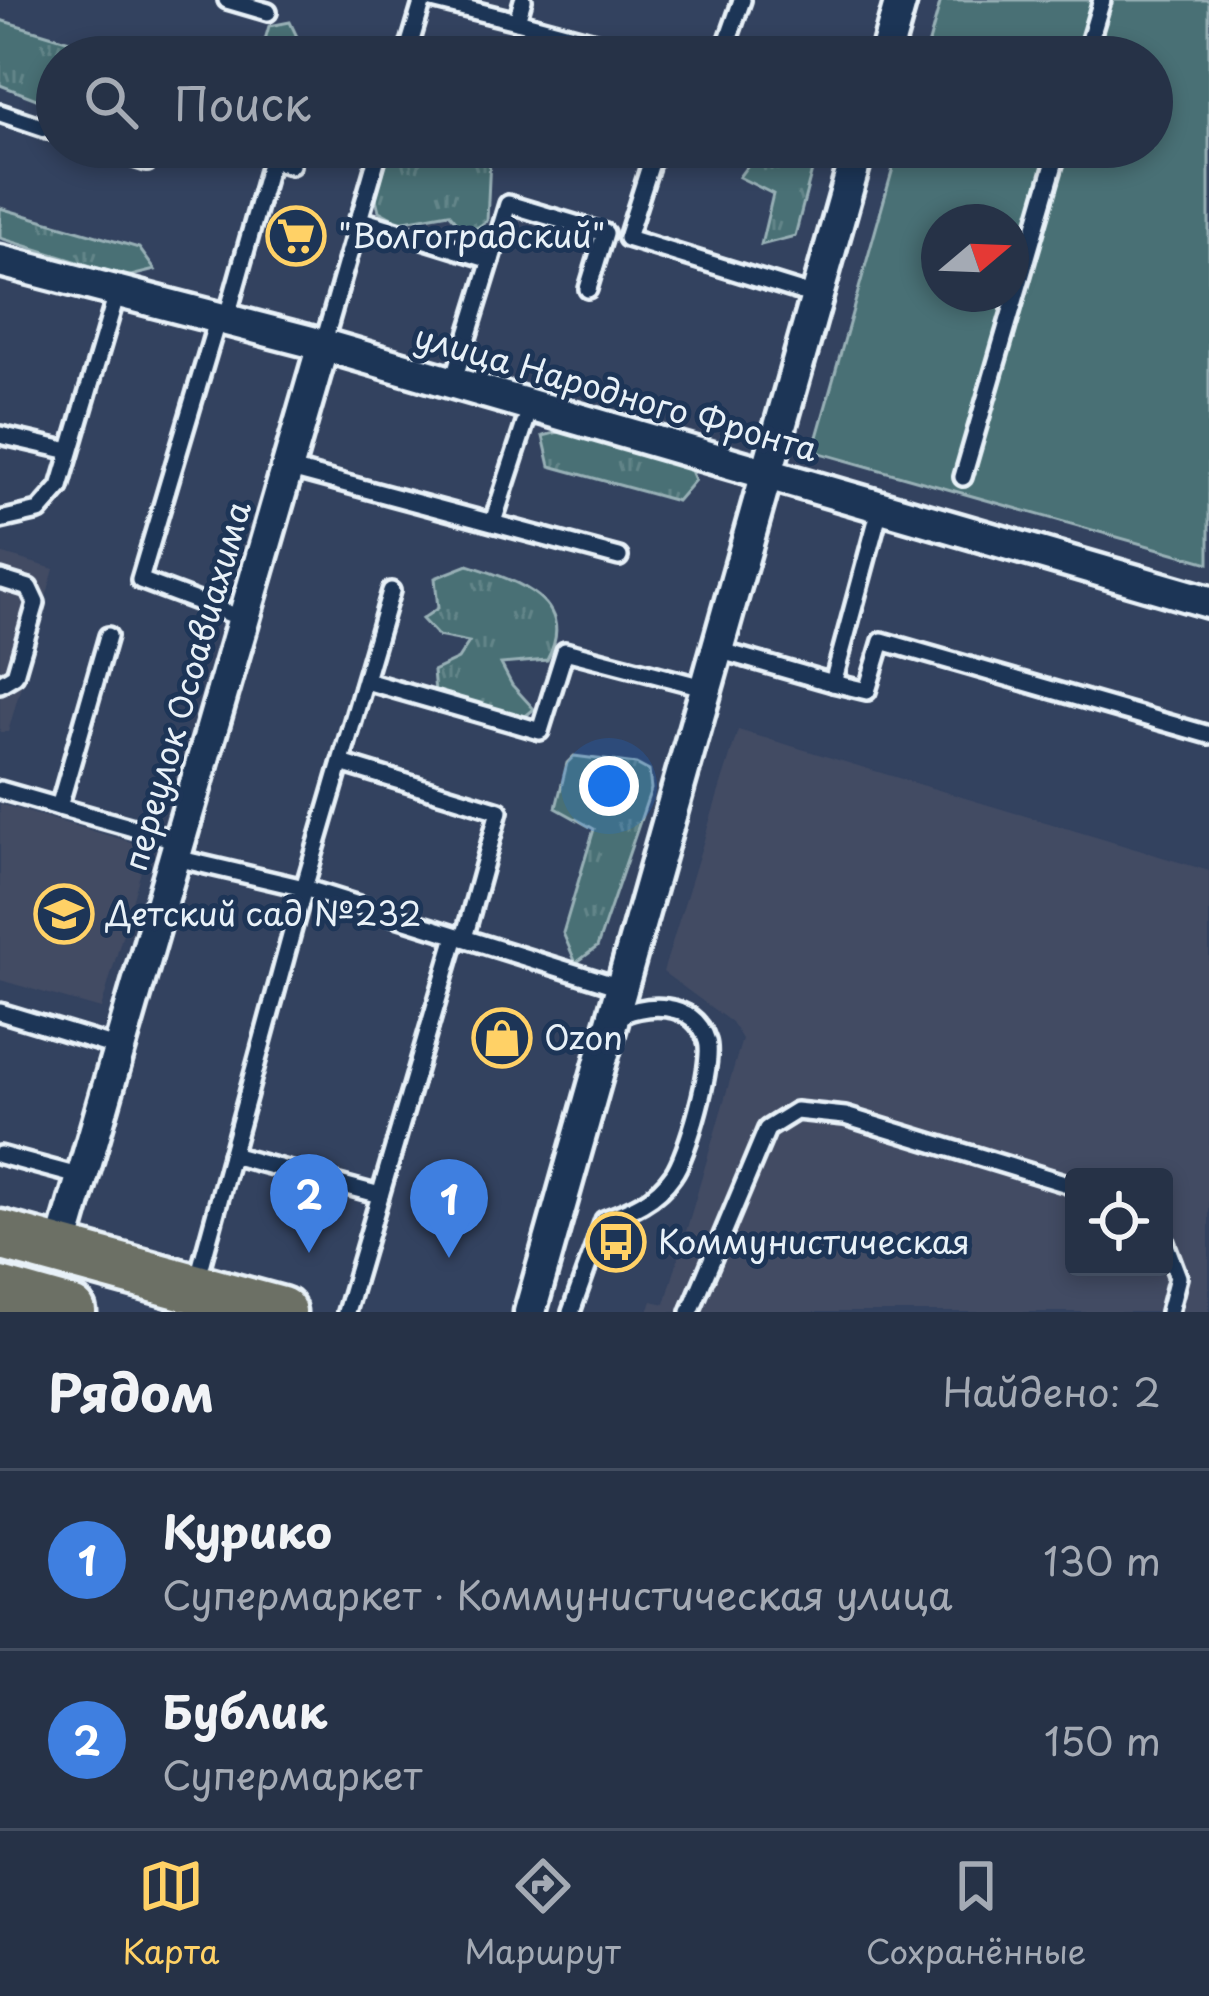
<!DOCTYPE html>
<html lang="ru">
<head>
<meta charset="utf-8">
<style>
  body { margin:0; font-family:"Playpen Sans",sans-serif; background:#2e3a4e; color:#f1f3f6 }
  .controls { position:absolute; right:36px; bottom:36px; display:grid; overflow:hidden; border-radius:12px; box-shadow:0 6px 18px #0003 }
  .controls button { width:108px; height:108px; display:grid; place-items:center; padding:0; border:0; border-bottom:3px solid #424d60; background:#263247; color:#f1f3f6; font:60px sans-serif }
  .compass { position:absolute; left:921px; top:204px; width:108px; height:108px; border-radius:50%; background:#263247; box-shadow:0 6px 18px #0003; rotate:71deg }
  .you { position:absolute; left:609px; top:786px; width:42px; height:42px; margin:-30px; border:9px solid #fff; border-radius:50%; background:#1a73e8; box-shadow:0 0 0 18px #1a73e833 }
  .badge { display:grid; place-items:center; width:78px; height:78px; border-radius:50%; background:#ffd166; color:#fff; font-size:39px; font-weight:700 }
  .pin { position:absolute; translate:-50% -99px; filter:drop-shadow(0 3px 6px #0008) }
  .pin::after { content:''; position:absolute; top:63px; width:42px; height:36px; background:inherit; clip-path:polygon(0 0,100% 0,50% 100%) }
  .list { margin:0; padding:0; list-style:none }
  h2 { display:flex; justify-content:space-between; align-items:center; height:156px; margin:0; padding:0 48px; font-size:51px }
  h2 small { font-size:39px; font-weight:400; color:#a4aab4 }
  .list li { display:grid; grid-template-columns:78px 1fr auto; gap:36px; align-items:center; box-sizing:border-box; height:180px; padding:0 48px; border-top:3px solid #424d60 }
  .list b { display:block; font-size:45px; white-space:nowrap }
  .list p { margin:0; font-size:39px; white-space:nowrap; color:#a4aab4 }
  .list em { font-size:39px; font-style:normal; color:#a4aab4 }
  .icon { flex:none; width:66px; height:66px; fill:none; stroke:currentColor; stroke-width:2; stroke-linecap:round; stroke-linejoin:round }
  .map { position:relative; flex:none; width:1209px; height:1312px; overflow:hidden }
  .search { position:absolute; background:#263247; box-shadow:0 6px 18px #0003; left:36px; right:36px; top:36px; height:132px; display:flex; align-items:center; gap:30px; box-sizing:border-box; padding:0 42px; border-radius:66px; color:#a4aab4; font-size:45px }
  .sheet { height:516px; background:#263247 }
  nav { display:flex; justify-content:space-around; align-items:center; box-sizing:border-box; height:168px; border-top:3px solid #424d60; background:#263247; font-size:33px; color:#a4aab4 }
  nav a { display:grid; justify-items:center; gap:6px }
  nav .on { color:#ffd166 }
  .map>svg:first-child { display:block }
</style>
</head>
<body>
<div class="map">
<svg width="1209" height="1312" viewBox="0 0 1209 1312">
  <defs>
    <pattern id="grass-tufts" width="24" height="20" patternUnits="userSpaceOnUse" patternTransform="scale(3)"><rect width="24" height="20" fill="#497074"/><path d="M3 7l-1-3M5 7V3M7 7l1-3M15 17l-1-3M17 17v-4M19 17l1-3" fill="none" stroke="#638589"/></pattern>
  </defs>
  <rect width="100%" height="100%" fill="#33425f"/>
  <filter id="ink" filterUnits="userSpaceOnUse"><feTurbulence type="fractalNoise" baseFrequency=".00833" numOctaves="2"/><feDisplacementMap in="SourceGraphic" scale="24" xChannelSelector="R" yChannelSelector="G"/><feConvolveMatrix kernelMatrix="1 2 1 2 8 2 1 2 1" color-interpolation-filters="sRGB"/></filter>
  <g filter="url(#ink)">
    <g fill="#424b64" fill-rule="evenodd">
      <polygon points="0,553 54,569 8,732 0,732"/>
      <path d="M 738,730 L 1209,871 L 1209,1312 L 648,1312 L 652,1301 L 665,1304 L 742,1039 L 731,1022 L 663,972 ZM 1074,1177 L 1164,1177 L 1164,1267 L 1074,1267 Z"/>
      <polygon points="0,804 148,847 101,1009 0,980"/>
    </g>
    <g fill="url(#grass-tufts)" stroke="#98b0b6" stroke-width="3">
      <polygon points="0,20 123,57 57,57 57,107 0,85"/>
      <polygon points="290,22 301,45 300,57 260,57 269,26"/>
      <polygon points="387,147 470,147 490,158 487,221 475,229 462,228 449,213 399,222 379,211 374,190"/>
      <polygon points="787,147 818,147 795,236 761,245 773,194 739,177 753,158 779,168"/>
      <polygon points="0,208 139,248 155,270 127,277 0,238"/>
      <polygon points="570,429 689,466 695,480 677,501 550,466 543,436"/>
      <path d="M 468,565 C 514,580 580,600 547,660 L 501,664 L 512,685 L 534,709 L 522,719 L 435,692 L 433,671 L 458,659 L 469,642 L 438,636 L 422,619 L 438,608 L 435,578 Z"/>
      <polygon points="574,756 636,764 649,771 651,789 597,947 576,963 563,933 594,829 556,808 567,763"/>
    </g>
    <path fill="#497074" stroke="#98b0b6" stroke-width="3" fill-rule="evenodd" d="M 941,0 L 1209,0 L 1209,563 L 813,451 L 899,147 L 1152,147 L 1152,57 L 925,57 ZM 939,222 L 1011,222 L 1011,294 L 939,294 Z"/>
    <g fill="none" stroke-linecap="round" stroke-linejoin="round">
      <defs>
        <g id="lane">
          <polyline points="227,0 268,12"/>
          <polyline points="432,0 517,21 523,0"/>
          <polyline points="517,21 651,57"/>
          <polyline points="406,57 423,0"/>
          <polyline points="722,57 742,0"/>
          <polyline points="1085,57 1102,0"/>
          <polyline points="0,113 57,132"/>
          <polyline points="100,147 147,162"/>
          <polyline points="656,147 627,238 815,296"/>
          <polyline points="358,219 491,260 508,204 605,233 588,289"/>
          <polyline points="218,318 140,580 244,619"/>
          <polyline points="226,320 271,160 291,165"/>
          <polyline points="323,345 380,147"/>
          <polyline points="453,383 491,260"/>
          <polyline points="0,435 70,451"/>
          <polyline points="287,468 619,557"/>
          <polyline points="963,477 1059,147"/>
          <polyline points="0,520 39,511 60,487 117,293"/>
          <polyline points="493,522 531,405"/>
          <polyline points="0,579 29,588 36,603 15,675 0,684"/>
          <polyline points="108,636 59,807 179,841"/>
          <polyline points="718,650 833,683 880,509"/>
          <polyline points="366,681 540,731 565,651 707,688"/>
          <polyline points="833,683 867,691 882,641 1209,735"/>
          <polyline points="341,763 499,811 464,938"/>
          <polyline points="0,790 59,807"/>
          <polyline points="176,858 304,888 620,987"/>
          <polyline points="0,1012 119,1048"/>
          <polyline points="0,1155 82,1177"/>
          <polyline points="231,1155 380,1195"/>
          <polyline points="1164,1240 1178,1277 1169,1312"/>
          <polyline points="196,1285 304,888 391,591"/>
          <polyline points="346,1312 456,936"/>
          <path d="M 571,1312 L 604,1220 C 631,1210 656,1200 673,1175 C 687,1157 714,1062 707,1041 C 694,999 643,1002 613,1019"/>
          <polyline points="690,1312 767,1129 796,1111 845,1116 1074,1186"/>
        </g>
        <g id="street">
          <polyline points="885,57 901,0"/>
          <polyline points="0,261 323,345 1209,602"/>
          <polyline points="60,1253 323,345"/>
          <polyline points="530,1312 859,147"/>
        </g>
        <g id="primary">
          <polyline points="0,1235 281,1312"/>
          <polyline points="0,1292 71,1312"/>
        </g>
      </defs>
      <use href="#lane" stroke="#e8f1f8" stroke-width="24"/>
      <use href="#street" stroke="#e8f1f8" stroke-width="39"/>
      <use href="#primary" stroke="#e8f1f8" stroke-width="57"/>
      <use href="#lane" stroke="#1d3557" stroke-width="15"/>
      <use href="#street" stroke="#1d3557" stroke-width="30"/>
      <use href="#primary" stroke="#6c7065" stroke-width="48"/>
    </g>
  </g>
  <defs>
    <symbol id="supermarket-ring" viewBox="-11 -11 22 22"><circle r="9.5" fill="#1d3557" stroke="#ffd166" stroke-width="1.5"/><path d="M-6-5.5h2.5l.6 2H6L4.5 2H-2.5L-4.4-4H-6ZM-1.5 3.2a1.3 1.3 0 1 0 .1 0ZM3 3.2a1.3 1.3 0 1 0 .1 0Z" fill="#ffd166"/></symbol>
    <symbol id="school-ring" viewBox="-11 -11 22 22"><circle r="9.5" fill="#1d3557" stroke="#ffd166" stroke-width="1.5"/><path d="M0-5L7-2L0 1L-7-2ZM-4 1L0 2.5L4 1V4Q0 6-4 4Z" fill="#ffd166"/></symbol>
    <symbol id="shop-ring" viewBox="-11 -11 22 22"><circle r="9.5" fill="#1d3557" stroke="#ffd166" stroke-width="1.5"/><path d="M-5-2.5h2.3a2.7 3.5 0 0 1 5.4 0H5L5.5 6h-11ZM-1.5-2.5h3a1.5 2.3 0 0 0-3 0Z" fill="#ffd166"/></symbol>
    <symbol id="bus-ring" viewBox="-11 -11 22 22"><circle r="9.5" fill="#1d3557" stroke="#ffd166" stroke-width="1.5"/><path d="M-5-6H5V4H4V6H2V4H-2V6H-4V4H-5ZM-3.5-4V0h7V-4ZM-3.5 1.2v1.5H-2V1.2ZM2 1.2v1.5H3.5V1.2Z" fill="#ffd166"/></symbol>
  </defs>
  <g fill-rule="evenodd">
    <use href="#supermarket-ring" x="263" y="203" width="66" height="66"/>
    <use href="#school-ring" x="31" y="881" width="66" height="66"/>
    <use href="#shop-ring" x="469" y="1005" width="66" height="66"/>
    <use href="#bus-ring" x="583" y="1209" width="66" height="66"/>
  </g>
  <g text-anchor="middle" stroke-width="10" stroke-linejoin="round" paint-order="stroke">
    <g font-size="33" fill="#e8f1f8" stroke="#1d3557" text-anchor="start">
      <text x="338" y="248">"Волгоградский"</text>
      <text x="106" y="926">Детский сад №232</text>
      <text x="544" y="1050">Ozon</text>
      <text x="658" y="1254">Коммунистическая</text>
    </g>
    <g font-size="33" fill="#e8f1f8" stroke="#1d3557">
      <text transform="translate(616 393) rotate(16)" y="12">улица Народного Фронта</text>
      <text transform="translate(187 686) rotate(-74)" y="12">переулок Осоавиахима</text>
    </g>
  </g>
</svg>
<div class="controls">
<button><svg class="icon" aria-label="locate" viewBox="0 0 24 24"><circle cx="12" cy="12" r="6"/><path d="M12 2v4M12 18v4M2 12h4M18 12h4"/></svg></button>
</div>
<svg class="compass" viewBox="-18 -18 36 36"><path d="M0-13l5 13h-10z" fill="#e53935"/><path d="M0 13l5-13h-10z" fill="#a4aab4"/></svg>
<div class="you"></div>
<div class="pin badge" style="left:449px;top:1258px;background:#3f7fe0">1</div>
<div class="pin badge" style="left:309px;top:1253px;background:#3f7fe0">2</div>
<div class="search"><svg class="icon" aria-label="search" viewBox="0 0 24 24"><circle cx="10" cy="10" r="6"/><path d="M15 15l6 6"/></svg>Поиск</div>
</div>
<section class="sheet">
<h2>Рядом<small>Найдено: 2</small></h2>
<ul class="list">
<li><span class="badge" style="background:#3f7fe0">1</span><div><b>Курико</b><p>Супермаркет · Коммунистическая улица</p></div><em>130 m</em></li>
<li><span class="badge" style="background:#3f7fe0">2</span><div><b>Бублик</b><p>Супермаркет</p></div><em>150 m</em></li>
</ul>
</section>
<nav>
<a class="on"><svg class="icon" aria-label="map" viewBox="0 0 24 24"><path d="M3 6l6-2 6 2 6-2v14l-6 2-6-2-6 2zM9 4v14M15 6v14"/></svg>Карта</a>
<a><svg class="icon" aria-label="directions" viewBox="0 0 24 24"><path d="M12 3l9 9-9 9-9-9zM9 14v-3h6M13 9l2 2-2 2"/></svg>Маршрут</a>
<a><svg class="icon" aria-label="saved" viewBox="0 0 24 24"><path d="M7 4h10v16l-5-4-5 4z"/></svg>Сохранённые</a>
</nav>
</body>
</html>
